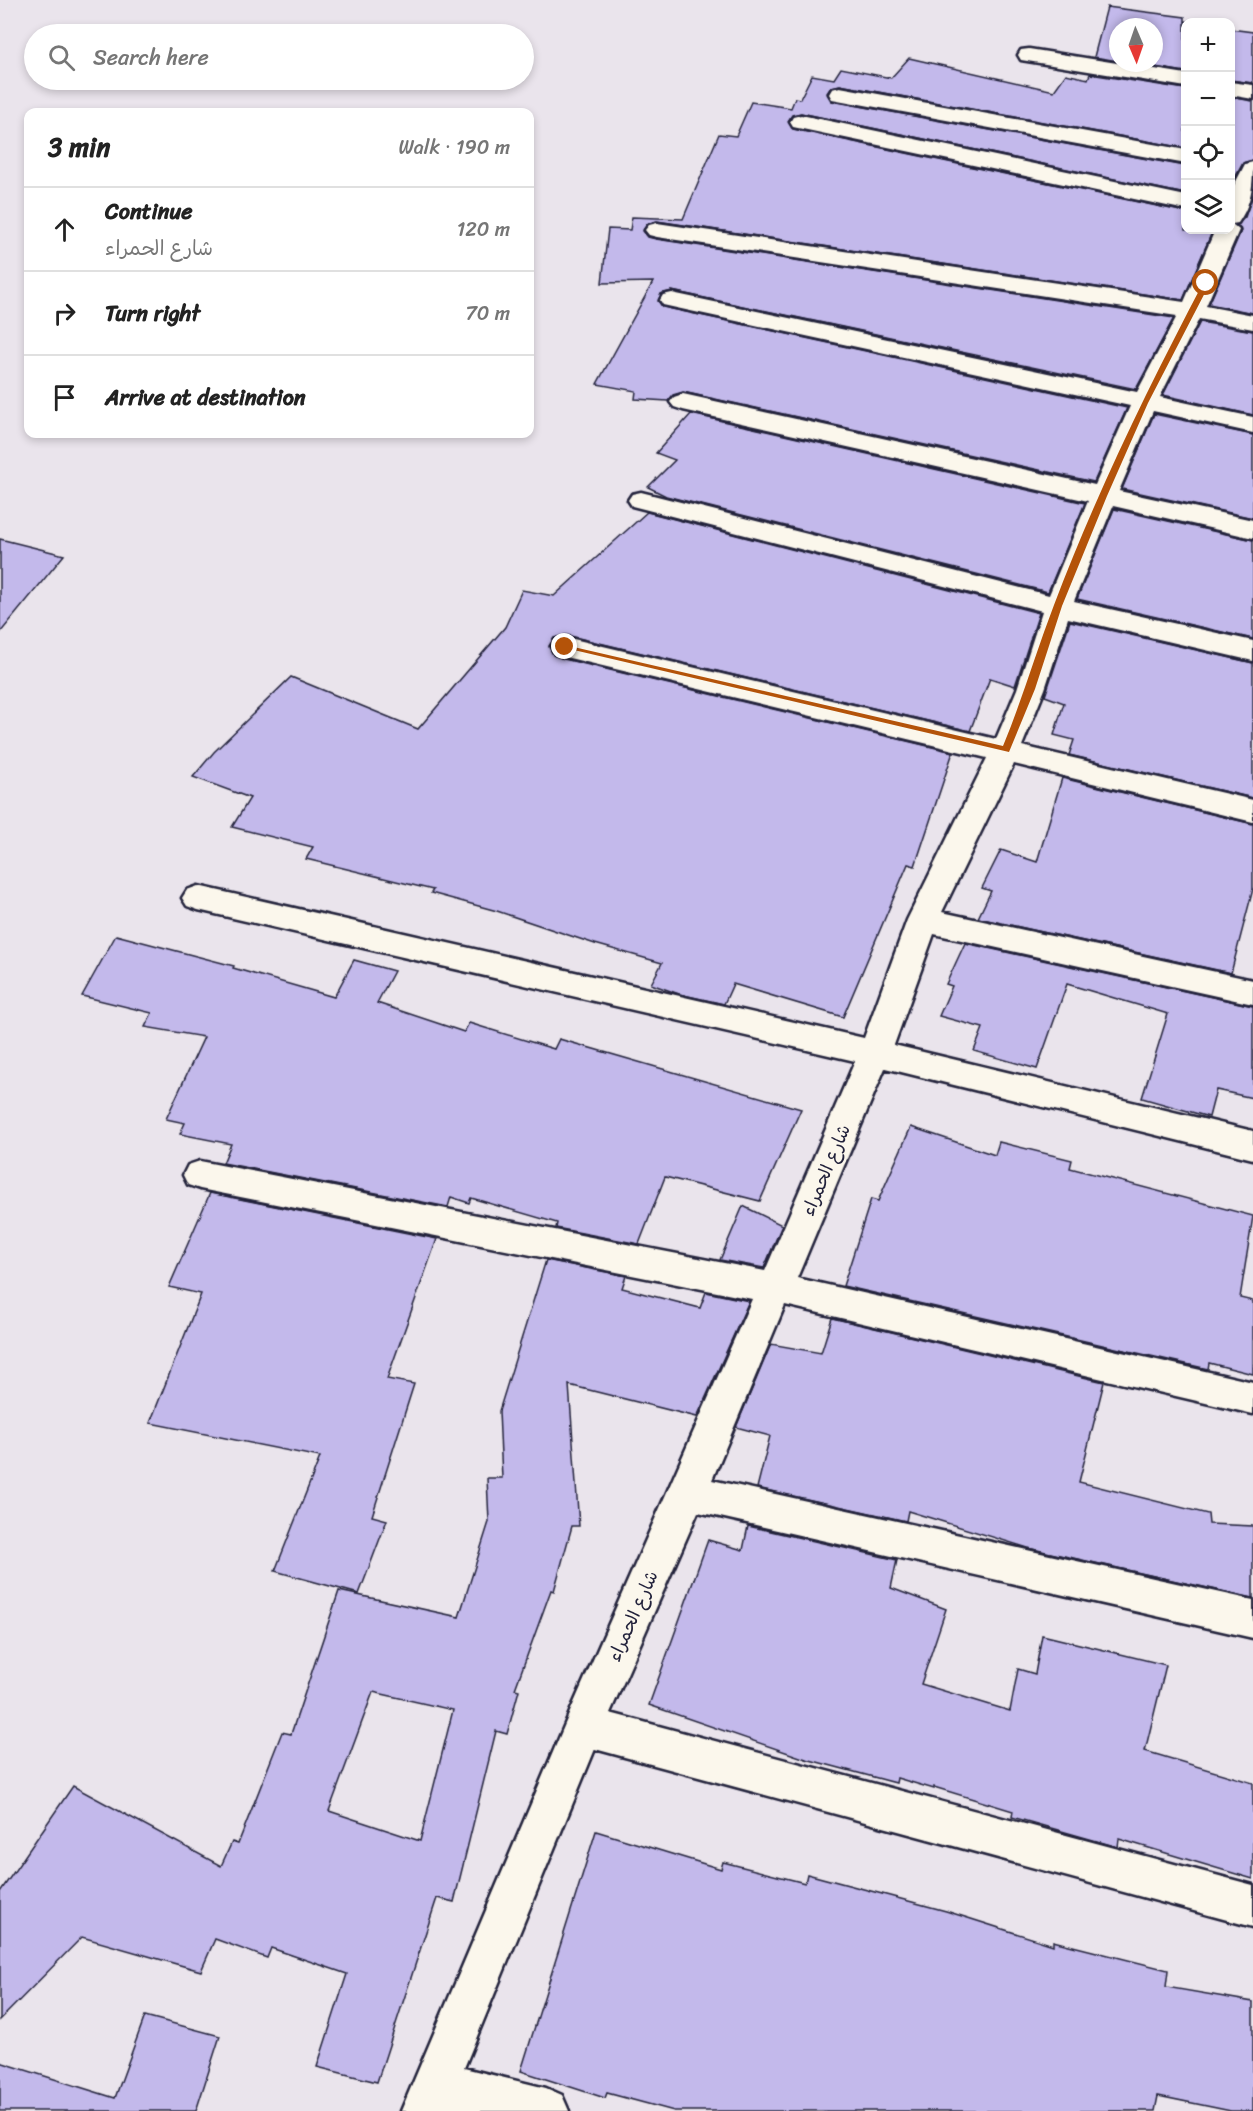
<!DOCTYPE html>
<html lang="en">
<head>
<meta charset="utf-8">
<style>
  body { margin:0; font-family:Sriracha,"Playpen Sans Arabic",sans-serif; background:#f6f6f6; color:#222 }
  .controls { position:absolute; right:18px; top:18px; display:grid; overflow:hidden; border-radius:12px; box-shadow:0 3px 9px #0003 }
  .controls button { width:54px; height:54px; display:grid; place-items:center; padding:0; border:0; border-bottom:2px solid #e0e0e0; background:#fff; color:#222; font:30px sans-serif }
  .compass { position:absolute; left:1109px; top:18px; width:54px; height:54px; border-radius:50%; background:#fff; box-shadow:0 3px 9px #0003; rotate:178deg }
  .stop { position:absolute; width:18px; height:18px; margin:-14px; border:4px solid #b45309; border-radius:50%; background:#fff }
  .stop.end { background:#b45309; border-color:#fff; box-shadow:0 2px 6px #0008 }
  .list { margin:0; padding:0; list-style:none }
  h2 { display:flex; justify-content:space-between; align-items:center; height:78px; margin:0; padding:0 24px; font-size:26px }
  h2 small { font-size:20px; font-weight:400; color:#767676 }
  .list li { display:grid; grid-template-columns:39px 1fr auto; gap:18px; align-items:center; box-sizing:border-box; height:84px; padding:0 24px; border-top:2px solid #e0e0e0 }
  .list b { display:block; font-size:22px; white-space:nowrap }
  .list p { margin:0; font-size:20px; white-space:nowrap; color:#767676 }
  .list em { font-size:20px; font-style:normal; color:#767676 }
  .icon { flex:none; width:33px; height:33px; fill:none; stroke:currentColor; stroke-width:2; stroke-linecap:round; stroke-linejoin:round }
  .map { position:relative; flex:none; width:1253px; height:2111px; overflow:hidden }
  .search { position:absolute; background:#fff; box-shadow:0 3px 9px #0003; left:24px; top:24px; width:510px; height:66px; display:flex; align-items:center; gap:15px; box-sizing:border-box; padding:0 21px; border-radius:33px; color:#767676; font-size:22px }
  .panel { position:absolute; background:#fff; box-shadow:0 3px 9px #0003; left:24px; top:108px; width:510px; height:330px; border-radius:12px }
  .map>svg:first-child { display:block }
</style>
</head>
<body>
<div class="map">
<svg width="1253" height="2111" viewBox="0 0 1253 2111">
  <rect width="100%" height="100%" fill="#eae4ec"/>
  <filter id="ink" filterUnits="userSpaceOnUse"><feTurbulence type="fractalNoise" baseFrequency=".0167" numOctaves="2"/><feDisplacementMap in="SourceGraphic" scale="12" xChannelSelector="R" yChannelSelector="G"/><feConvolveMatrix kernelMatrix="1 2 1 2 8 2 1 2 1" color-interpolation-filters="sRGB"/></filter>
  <g filter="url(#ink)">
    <g fill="#c3b9eb" stroke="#22223b" stroke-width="1.5" fill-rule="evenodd">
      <polygon points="1107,7 1185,17 1185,21 1194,22 1185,22 1185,72 1131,63 1154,63 1154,27 1118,27 1118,61 1094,57"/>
      <polygon points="1230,29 1253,32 1253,83 1230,80"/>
      <polygon points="909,58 1054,91 1066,74 1088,79 1090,74 1185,89 1185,148 840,85 831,87 827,93 832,101 1185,166 1185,194 801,113 792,115 788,121 793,129 1185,212 1185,230 1213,230 1183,300 657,221 647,224 643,231 648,237 656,239 1174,318 1136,389 672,291 661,294 658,301 663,307 1127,408 1094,482 683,392 673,395 668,401 635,399 636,391 597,384 653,282 602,283 608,229 630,230 632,217 683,219 719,134 736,136 751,102 791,108 795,98 800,99 812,75 834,79 841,68 891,78"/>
      <polygon points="1230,97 1253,101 1253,160 1243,163 1230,187"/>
      <polygon points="1253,194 1253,313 1209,304 1241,231 1237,225 1245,217"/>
      <polygon points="1200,322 1253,331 1253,415 1163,395"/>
      <polygon points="691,414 1085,503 1048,592 666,496 648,487 675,460 656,453"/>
      <polygon points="1154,414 1253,435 1253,518 1122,489"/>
      <polygon points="1114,509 1253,540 1253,639 1077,599"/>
      <polygon points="647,512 1039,613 1015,686 990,678 970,731 566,635 554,638 549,646 553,655 564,659 953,752 915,866 908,864 843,1017 733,984 724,1004 679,994 651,984 662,963 595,944 497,911 431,893 433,890 306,859 313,847 232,827 250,798 193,777 214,752 291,677 418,729 505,627 522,590 554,596"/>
      <polygon points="0,539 64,555 0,633"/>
      <polygon points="1070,621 1253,663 1253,798 1069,755 1074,740 1054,735 1064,703 1045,696"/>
      <polygon points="1062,778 1253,824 1253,889 1231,973 978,918 991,891 982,888 1001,850 1037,862"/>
      <polygon points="116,935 234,966 233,968 334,997 354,960 394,971 377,1003 464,1032 469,1023 554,1049 559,1039 801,1109 760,1201 665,1177 639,1244 556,1228 557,1223 471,1198 469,1203 451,1197 448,1207 223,1163 231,1144 180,1134 185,1123 166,1119 204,1037 145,1027 152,1013 82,996"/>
      <polygon points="965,943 1253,1006 1253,1098 1216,1090 1209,1117 1142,1098 1168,1014 1067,984 1037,1069 974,1051 983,1028 939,1016 952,986 946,984"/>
      <polygon points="911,1127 995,1155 999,1142 1072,1160 1070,1168 1253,1216 1240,1298 1253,1301 1253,1374 1209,1363 1208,1369 843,1286 871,1199 878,1201"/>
      <polygon points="210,1193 437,1239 387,1379 414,1384 372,1516 387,1520 359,1594 275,1571 320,1457 150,1423 201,1294 169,1287"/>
      <polygon points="743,1206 782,1225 764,1268 720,1260"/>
      <path d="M 546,1260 L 626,1276 L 622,1288 L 700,1308 L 706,1292 L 749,1301 L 697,1417 L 569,1385 L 579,1526 L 572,1526 L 554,1591 L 551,1590 L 515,1689 L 519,1690 L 507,1734 L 496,1731 L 454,1902 L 437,1898 L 377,2082 L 317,2067 L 347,1974 L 271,1948 L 267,1958 L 215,1939 L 201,1971 L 82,1937 L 0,2020 L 0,1892 L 73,1786 L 221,1866 L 232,1842 L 238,1844 L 282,1732 L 291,1734 L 339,1591 L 459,1617 L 489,1522 L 487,1478 L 502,1478 L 499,1411 ZM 373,1692 L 453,1710 L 420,1841 L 329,1811 Z"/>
      <polygon points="832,1318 1104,1382 1079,1482 1208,1514 1209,1524 1253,1526 1253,1598 1028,1548 908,1511 906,1521 757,1488 770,1436 736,1427 771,1344 821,1353"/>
      <polygon points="748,1526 897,1560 891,1588 946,1609 921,1684 1010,1711 1018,1669 1035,1674 1042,1635 1166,1665 1145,1751 1253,1783 1253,1879 1119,1839 1118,1847 1012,1817 1013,1811 934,1787 934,1789 897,1778 896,1783 806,1759 649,1705 708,1540 743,1550"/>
      <polygon points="596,1831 721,1869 723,1862 805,1883 807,1874 946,1911 1053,1945 1053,1941 1168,1970 1166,1987 1253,2002 1253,2111 1231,2111 1158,2096 1155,2111 674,2111 607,2093 605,2098 521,2071"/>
      <polygon points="145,2016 220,2036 196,2111 0,2111 0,2062 115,2098"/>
    </g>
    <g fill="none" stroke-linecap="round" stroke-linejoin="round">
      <defs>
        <g id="minor">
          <polygon points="1029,49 1186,74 1186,87 1021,60 1018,55 1021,50"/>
          <polygon points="1230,82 1253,85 1253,99 1230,95"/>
          <polygon points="840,87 1186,150 1186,164 832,99 829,94 832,89"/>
          <polygon points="801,115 1186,196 1186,210 793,127 790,122 793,117"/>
          <path d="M 1253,162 C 1253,185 1252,203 1238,223 L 1232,224 L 1239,230 L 1206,306 L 1253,315 L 1253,329 L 1199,319 L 1160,397 L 1253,417 L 1253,433 L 1153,411 L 1119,491 L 1253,520 L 1253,538 L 1113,506 L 1074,601 L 1253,641 L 1253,661 L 1068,618 L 1045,689 L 1022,746 L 1253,800 L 1253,822 L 1014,764 L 942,912 L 1253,980 L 1253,1004 L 934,934 L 894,1045 L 1253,1131 L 1253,1159 L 885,1068 L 797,1278 L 1253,1382 L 1253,1414 L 785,1305 L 712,1480 L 1253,1600 L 1253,1638 L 698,1512 L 610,1713 L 1253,1885 L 1253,1927 L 595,1749 L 464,2068 L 546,2088 L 562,2095 L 569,2111 L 457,2111 L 448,2109 L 447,2111 L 401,2111 L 570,1712 L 752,1299 L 200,1189 L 188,1185 L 183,1175 L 188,1165 L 200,1161 L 765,1271 L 855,1061 L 198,910 L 187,906 L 182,898 L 187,890 L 198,886 L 864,1038 L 907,920 L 987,758 L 565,657 L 555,654 L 551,647 L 555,640 L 565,637 L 996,739 L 1017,689 L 1042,611 L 632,506 L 628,500 L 632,494 L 641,492 L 1049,595 L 1088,501 L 683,410 L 674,407 L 670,402 L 674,397 L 683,394 L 1095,485 L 1130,406 L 672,307 L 663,305 L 660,300 L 663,295 L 672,293 L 1137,392 L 1177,316 L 657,237 L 649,235 L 645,230 L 649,225 L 657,223 L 1184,302 L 1215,230 L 1230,230 L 1230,193 L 1245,164 Z"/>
        </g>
      </defs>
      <use href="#minor" stroke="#22223b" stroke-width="5"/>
      <use href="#minor" fill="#fbf7ec" fill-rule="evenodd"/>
    </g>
  </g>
  <path fill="#b45309" d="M 1206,281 L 1210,283 L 1148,403 L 1107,496 L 1062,606 L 1035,689 L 1009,752 L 561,647 L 565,645 L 1003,746 C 1022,700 1036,652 1054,605 C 1096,494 1148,388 1203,283 Z"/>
  <g text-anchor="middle" stroke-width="4.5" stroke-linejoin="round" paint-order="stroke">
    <g font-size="18" fill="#22223b" stroke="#fbf7ec">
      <text transform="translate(826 1170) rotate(-67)" y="6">شارع الحمراء</text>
      <text transform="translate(633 1616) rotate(-66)" y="6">شارع الحمراء</text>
    </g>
  </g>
</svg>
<div class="controls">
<button>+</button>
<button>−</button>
<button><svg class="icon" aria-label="locate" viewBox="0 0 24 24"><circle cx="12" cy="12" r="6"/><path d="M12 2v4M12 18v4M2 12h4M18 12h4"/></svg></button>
<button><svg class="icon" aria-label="layers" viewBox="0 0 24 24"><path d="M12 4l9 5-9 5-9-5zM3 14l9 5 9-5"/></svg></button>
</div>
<svg class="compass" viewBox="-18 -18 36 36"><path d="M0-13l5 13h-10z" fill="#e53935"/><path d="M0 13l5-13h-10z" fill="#767676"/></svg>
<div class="stop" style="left:1206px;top:283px"></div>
<div class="stop end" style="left:565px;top:647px"></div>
<div class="search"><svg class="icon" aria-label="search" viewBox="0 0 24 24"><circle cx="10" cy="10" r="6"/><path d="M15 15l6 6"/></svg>Search here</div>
<section class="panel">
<h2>3 min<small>Walk · 190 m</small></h2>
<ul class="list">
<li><svg class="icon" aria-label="ahead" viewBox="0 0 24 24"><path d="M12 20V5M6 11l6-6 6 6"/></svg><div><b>Continue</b><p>شارع الحمراء</p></div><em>120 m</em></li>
<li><svg class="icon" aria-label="right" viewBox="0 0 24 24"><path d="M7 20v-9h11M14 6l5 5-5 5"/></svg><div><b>Turn right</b></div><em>70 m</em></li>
<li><svg class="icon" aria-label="arrive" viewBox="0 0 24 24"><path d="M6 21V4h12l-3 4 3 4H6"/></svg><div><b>Arrive at destination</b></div></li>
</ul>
</section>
</div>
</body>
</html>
